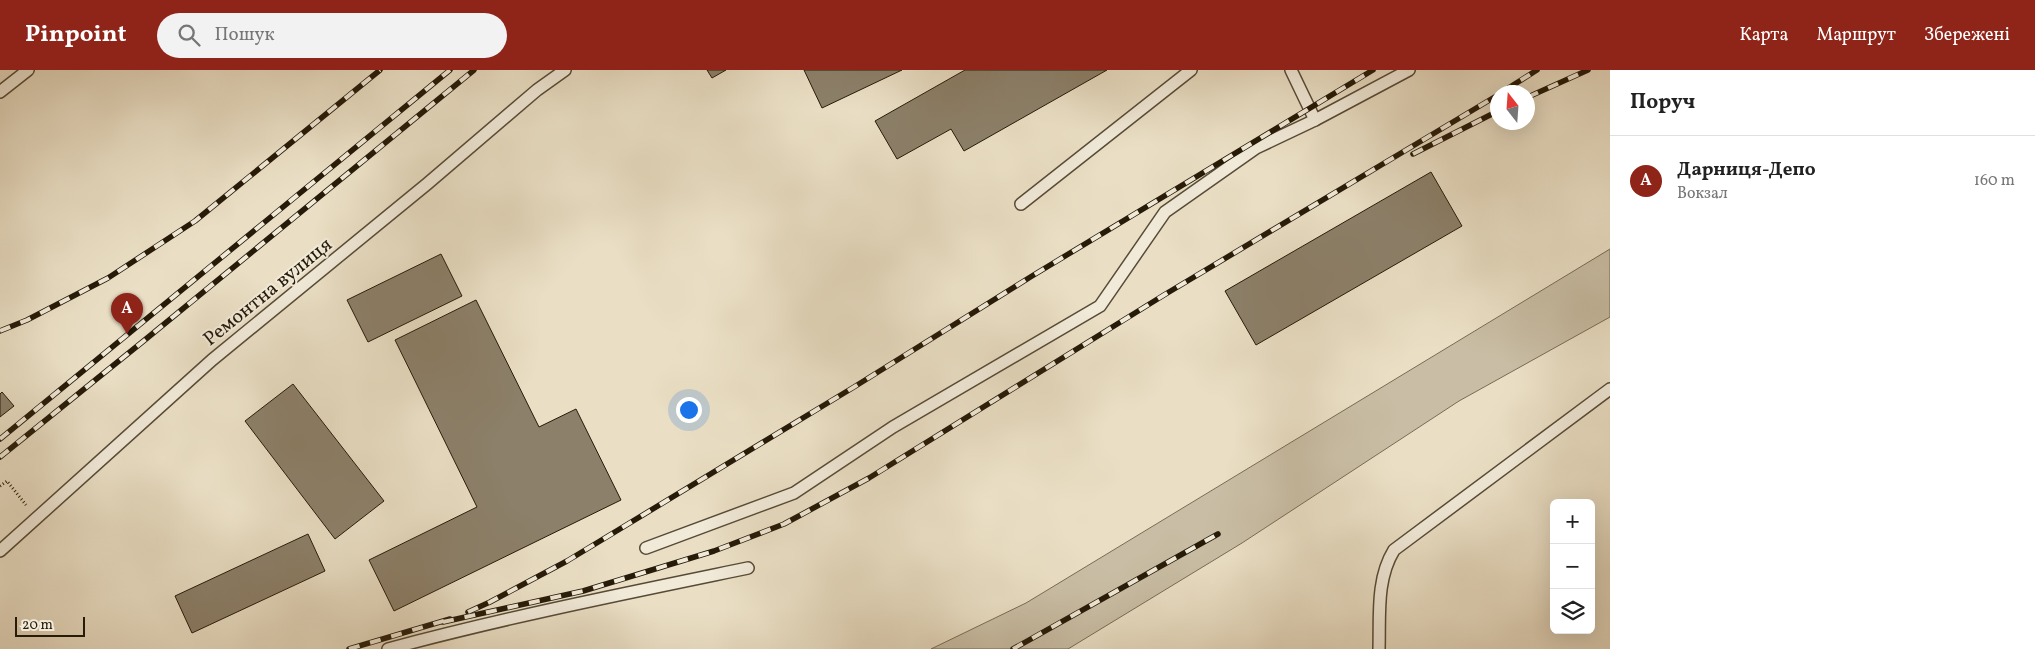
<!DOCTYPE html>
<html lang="uk">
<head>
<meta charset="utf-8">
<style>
  body { margin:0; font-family:Vollkorn,serif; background:#f2f2f2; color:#222 }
  .controls { position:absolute; right:15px; bottom:15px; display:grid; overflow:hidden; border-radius:8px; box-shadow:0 5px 20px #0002 }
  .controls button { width:45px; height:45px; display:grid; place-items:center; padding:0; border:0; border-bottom:1px solid #e0e0e0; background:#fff; color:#222; font:25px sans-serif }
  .compass { position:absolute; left:1490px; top:15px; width:45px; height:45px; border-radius:50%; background:#fff; box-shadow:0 5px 20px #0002; rotate:343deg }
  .scale { position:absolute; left:15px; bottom:12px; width:70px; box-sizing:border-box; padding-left:5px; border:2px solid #261a08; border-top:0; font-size:14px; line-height:18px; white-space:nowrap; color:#261a08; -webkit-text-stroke:4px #f1ead9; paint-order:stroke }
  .you { position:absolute; left:688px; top:339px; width:18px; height:18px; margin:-12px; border:4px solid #fff; border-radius:50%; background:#1a73e8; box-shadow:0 0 0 8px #1a73e833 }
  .badge { display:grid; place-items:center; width:32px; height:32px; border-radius:50%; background:#8f2418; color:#fff; font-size:16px; font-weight:700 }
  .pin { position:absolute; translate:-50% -41px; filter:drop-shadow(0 1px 2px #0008) }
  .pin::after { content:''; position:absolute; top:26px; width:18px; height:15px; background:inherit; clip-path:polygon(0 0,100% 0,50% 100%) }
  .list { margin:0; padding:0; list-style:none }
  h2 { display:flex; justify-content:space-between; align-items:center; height:65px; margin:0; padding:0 20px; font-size:21px }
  h2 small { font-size:16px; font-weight:400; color:#767676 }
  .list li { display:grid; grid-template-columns:32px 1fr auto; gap:15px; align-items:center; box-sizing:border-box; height:90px; padding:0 20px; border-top:1px solid #e0e0e0 }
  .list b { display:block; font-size:19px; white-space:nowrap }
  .list p { margin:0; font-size:16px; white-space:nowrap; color:#767676 }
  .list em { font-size:16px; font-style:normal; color:#767676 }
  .icon { flex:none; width:28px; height:28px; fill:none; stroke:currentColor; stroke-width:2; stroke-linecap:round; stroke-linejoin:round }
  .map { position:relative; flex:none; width:1610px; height:579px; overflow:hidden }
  header { display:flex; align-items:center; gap:30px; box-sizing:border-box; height:70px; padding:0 25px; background:#8f2418; color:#fff }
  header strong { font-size:24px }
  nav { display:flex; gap:28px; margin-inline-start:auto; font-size:18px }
  .search { width:350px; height:45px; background:#f2f2f2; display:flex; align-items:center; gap:12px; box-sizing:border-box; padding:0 18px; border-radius:28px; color:#767676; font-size:19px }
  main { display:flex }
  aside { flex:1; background:#fff }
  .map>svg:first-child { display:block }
</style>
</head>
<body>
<header>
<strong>Pinpoint</strong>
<div class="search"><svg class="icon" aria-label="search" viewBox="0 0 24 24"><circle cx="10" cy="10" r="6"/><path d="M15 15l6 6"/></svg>Пошук</div>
<nav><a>Карта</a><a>Маршрут</a><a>Збережені</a></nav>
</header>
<main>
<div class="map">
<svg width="1610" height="579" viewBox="0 0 1610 579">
  <rect width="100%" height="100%" fill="#eadfc5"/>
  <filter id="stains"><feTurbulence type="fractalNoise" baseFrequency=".004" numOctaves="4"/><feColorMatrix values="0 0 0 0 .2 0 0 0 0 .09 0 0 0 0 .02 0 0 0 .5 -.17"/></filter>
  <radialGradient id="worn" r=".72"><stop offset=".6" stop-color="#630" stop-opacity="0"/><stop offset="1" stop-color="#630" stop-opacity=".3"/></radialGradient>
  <polygon fill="#c9bea5" stroke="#786c56" points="1610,179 1610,247 1459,331 1242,473 1068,579 931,579 1026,533"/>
  <g fill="#8c806a" stroke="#261a08">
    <polygon points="707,0 726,0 712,8"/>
    <polygon points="804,0 902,0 822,38"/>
    <polygon points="965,0 1107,0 964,81 951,59 897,89 875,51"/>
    <polygon points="1431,102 1462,156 1256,275 1225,221"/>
    <polygon points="441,184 462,226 368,272 347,230"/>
    <polygon points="476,230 539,357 576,339 621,430 394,541 369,490 477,437 395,270"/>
    <polygon points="293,314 384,431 335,469 245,351"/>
    <polygon points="2,322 14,336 0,347 0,324"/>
    <polygon points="308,464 325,501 192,563 175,526"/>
  </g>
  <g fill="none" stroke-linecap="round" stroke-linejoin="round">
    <defs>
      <g id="service">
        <polyline points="1291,0 1315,50"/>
        <polyline points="0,22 28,0"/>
        <polyline points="1021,134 1191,0"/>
        <polyline points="646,478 794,423 893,357 1100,236 1165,142 1256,78 1315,50 1409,0"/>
        <polyline points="0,481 212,290 427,114 537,20 565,0"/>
        <path d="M 388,579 C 507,547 627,523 748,498"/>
        <path d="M 1379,579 C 1380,546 1376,509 1394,480 L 1610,319"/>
      </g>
    </defs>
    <use href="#service" stroke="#574b37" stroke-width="14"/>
    <polyline stroke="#261a08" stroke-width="3" stroke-dasharray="1 2.5" stroke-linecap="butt" points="0,416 7,411 26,435"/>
    <use href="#service" stroke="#f1ead9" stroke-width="11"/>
    <defs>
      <g id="rail">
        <polyline points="1502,22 1537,0"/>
        <polyline points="1528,27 1588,0"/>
        <polyline points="1413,84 1498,41"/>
        <polyline points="0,261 27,250 108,208 195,151 380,0"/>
        <polyline points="0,369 450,0"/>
        <polyline points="0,387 146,269 474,0"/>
        <polyline points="468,542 490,532 567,491 854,317 1032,206 1373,0"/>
        <polyline points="443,552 583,521 714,481 784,454 869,408 1164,225 1498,25"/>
        <polyline points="349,579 450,549"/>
        <polyline points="1013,579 1218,464"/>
      </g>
    </defs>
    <use href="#rail" stroke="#261a08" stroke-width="5.5"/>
    <use href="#rail" stroke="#f1ead9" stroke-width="4" stroke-dasharray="11" stroke-linecap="butt"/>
  </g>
  <g text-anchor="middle" stroke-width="4" stroke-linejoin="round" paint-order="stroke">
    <g font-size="20" fill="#261a08" stroke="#f1ead9">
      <text transform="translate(267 221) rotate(-39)" y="7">Ремонтна вулиця</text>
    </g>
  </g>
  <rect width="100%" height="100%" filter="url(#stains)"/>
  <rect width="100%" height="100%" fill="url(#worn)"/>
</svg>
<div class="controls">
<button>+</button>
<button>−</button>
<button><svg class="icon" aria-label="layers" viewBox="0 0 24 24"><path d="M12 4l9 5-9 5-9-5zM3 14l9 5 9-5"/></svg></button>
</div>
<svg class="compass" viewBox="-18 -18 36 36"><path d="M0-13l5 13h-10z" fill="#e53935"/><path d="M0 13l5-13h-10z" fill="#767676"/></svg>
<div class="scale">20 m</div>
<div class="you"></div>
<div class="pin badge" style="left:127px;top:264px">A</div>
</div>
<aside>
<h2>Поруч<small></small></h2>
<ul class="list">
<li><span class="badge">A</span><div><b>Дарниця-Депо</b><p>Вокзал</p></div><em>160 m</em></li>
</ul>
</aside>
</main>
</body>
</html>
